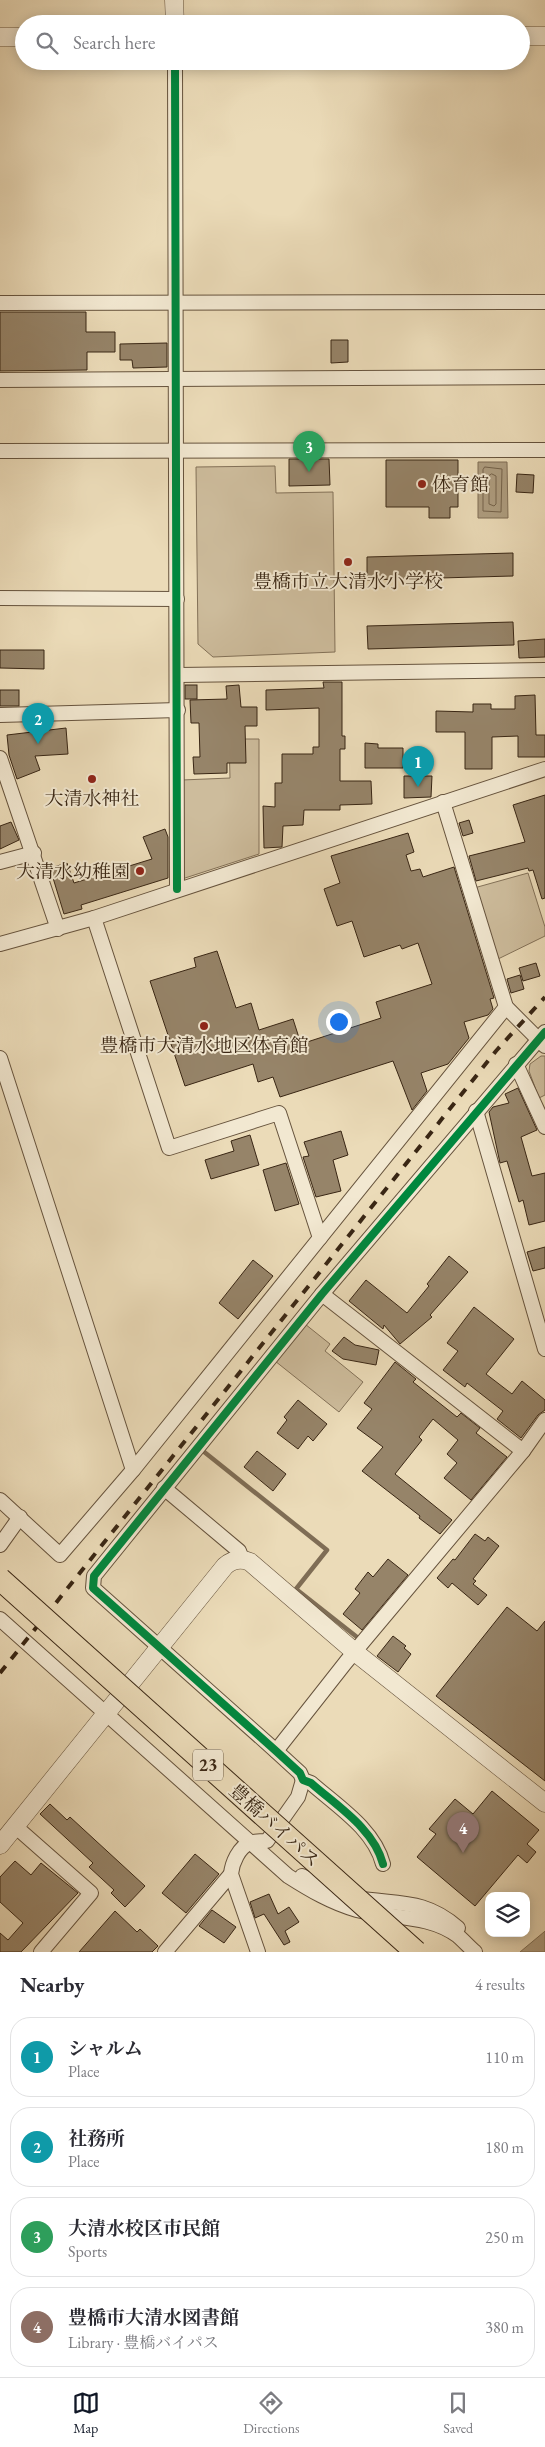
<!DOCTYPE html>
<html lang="en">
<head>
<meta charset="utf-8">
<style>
  body { margin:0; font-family:"EB Garamond","Noto Serif JP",serif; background:#f7f7f7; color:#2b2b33 }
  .controls { position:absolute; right:15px; bottom:15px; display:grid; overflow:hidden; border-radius:10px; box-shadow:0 2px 12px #0003 }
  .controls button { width:45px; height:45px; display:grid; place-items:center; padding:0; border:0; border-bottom:1px solid #e1e1e2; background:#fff; color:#2b2b33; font:25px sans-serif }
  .you { position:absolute; left:338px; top:1021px; width:18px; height:18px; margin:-12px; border:4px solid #fff; border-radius:50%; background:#1a73e8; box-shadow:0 0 0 8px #1a73e833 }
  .badge { display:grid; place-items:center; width:32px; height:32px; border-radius:50%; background:#111827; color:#fff; font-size:16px; font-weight:700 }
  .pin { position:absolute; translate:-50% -41px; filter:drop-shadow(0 1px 2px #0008) }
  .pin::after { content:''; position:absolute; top:26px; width:18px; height:15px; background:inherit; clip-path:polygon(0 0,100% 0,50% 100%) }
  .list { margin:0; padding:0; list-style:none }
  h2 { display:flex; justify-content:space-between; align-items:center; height:65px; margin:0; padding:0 20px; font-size:21px }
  h2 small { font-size:16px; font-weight:400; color:#7c7c81 }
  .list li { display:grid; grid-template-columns:32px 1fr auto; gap:15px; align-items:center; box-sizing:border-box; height:80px; margin:0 10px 10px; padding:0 10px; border:1px solid #e1e1e2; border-radius:20px }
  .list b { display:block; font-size:19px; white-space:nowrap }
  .list p { margin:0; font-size:16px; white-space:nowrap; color:#7c7c81 }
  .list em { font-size:16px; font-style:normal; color:#7c7c81 }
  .icon { flex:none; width:28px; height:28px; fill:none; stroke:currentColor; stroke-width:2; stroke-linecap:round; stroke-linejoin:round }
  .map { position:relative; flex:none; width:545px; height:1952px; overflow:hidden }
  .search { position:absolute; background:#fff; box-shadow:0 2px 12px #0003; left:15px; right:15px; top:15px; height:55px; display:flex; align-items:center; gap:12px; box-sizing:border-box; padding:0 18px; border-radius:28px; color:#7c7c81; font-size:19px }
  .sheet { height:425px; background:#fff }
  nav { display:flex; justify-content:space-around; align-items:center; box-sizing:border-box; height:70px; border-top:1px solid #e1e1e2; background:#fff; font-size:14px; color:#7c7c81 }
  nav a { display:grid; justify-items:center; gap:2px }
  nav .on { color:#111827 }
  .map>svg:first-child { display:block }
</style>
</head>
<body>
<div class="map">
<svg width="545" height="1952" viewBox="0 0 545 1952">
  <rect width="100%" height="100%" fill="#ebdbb8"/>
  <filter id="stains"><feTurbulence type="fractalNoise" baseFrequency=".004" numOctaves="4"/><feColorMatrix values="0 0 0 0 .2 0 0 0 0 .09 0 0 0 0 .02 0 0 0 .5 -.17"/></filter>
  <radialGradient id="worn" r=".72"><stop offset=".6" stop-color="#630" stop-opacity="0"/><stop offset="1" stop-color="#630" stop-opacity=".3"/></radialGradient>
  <g fill="#cdbc9c" stroke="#837158">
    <polygon points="275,466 276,493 333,492 335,652 213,657 198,644 196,467"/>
    <polygon points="229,739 259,739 259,854 182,879 182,780 230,778"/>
    <polygon points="528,873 545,927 545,936 496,960 474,888"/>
    <polygon points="541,1056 545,1056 545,1095 539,1098 529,1071 530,1064"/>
    <polygon points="305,1324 330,1344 325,1351 363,1382 339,1412 275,1361"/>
  </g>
  <g fill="#ae9d80" stroke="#7f6d55">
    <polygon points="478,462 507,462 508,518 478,518"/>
    <polygon points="545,1931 545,1952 520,1952 544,1932"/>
  </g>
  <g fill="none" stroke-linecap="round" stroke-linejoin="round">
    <g stroke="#74624a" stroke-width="1">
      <polygon points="485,467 502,469 501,512 483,511 483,470"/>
      <polygon points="492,474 496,476 496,504 494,506 489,504 489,476"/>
    </g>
    <polyline stroke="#7f6d55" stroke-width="4.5" points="203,1451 327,1550 296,1589 362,1641"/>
  </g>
  <g fill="#968469" stroke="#392614">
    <polygon points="0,312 86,312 86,332 115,332 115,352 87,352 87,370 0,371"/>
    <polygon points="331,340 348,340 348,362 331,363"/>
    <polygon points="167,343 167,367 133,368 132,360 120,360 120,344"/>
    <polygon points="289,459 329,459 330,485 289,486"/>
    <polygon points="386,460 458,460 458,507 450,507 450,518 429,518 429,507 386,507"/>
    <polygon points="517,474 534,475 533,493 516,492"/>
    <polygon points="513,553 513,576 367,580 367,557"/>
    <polygon points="513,622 514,645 368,649 367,626"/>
    <polygon points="545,639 545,657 519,658 518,641"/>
    <polygon points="0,650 44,650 44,669 0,668"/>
    <polygon points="323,682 342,682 342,736 345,736 345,749 340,749 340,781 371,781 372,804 340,805 340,810 304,810 303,825 283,826 282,847 264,848 263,806 275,807 275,783 282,783 282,754 313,754 313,747 319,747 319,708 266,710 266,690 324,688"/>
    <rect x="185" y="685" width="12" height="14"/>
    <polygon points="239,685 241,707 257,707 257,726 245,726 246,763 227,763 227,773 194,774 193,757 200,757 199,723 191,723 190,700 227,699 226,686"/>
    <rect x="0" y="690" width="19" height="16"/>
    <polygon points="535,695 536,735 545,735 545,757 518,757 518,736 492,737 492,769 465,769 465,732 436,732 436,711 473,712 473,704 491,704 491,709 515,709 515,696"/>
    <polygon points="66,728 68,754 35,756 40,770 17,779 9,755 7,735"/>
    <polygon points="365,743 378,744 378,748 403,748 403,768 365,768"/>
    <polygon points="404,776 432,776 431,797 404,798"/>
    <polygon points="545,795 545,898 542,899 533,870 529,871 528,868 476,881 469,856 525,842 513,805"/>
    <polygon points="469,820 473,833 463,836 459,823"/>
    <polygon points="11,822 19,840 0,849 0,826"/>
    <polygon points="165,829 168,837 168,878 81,905 82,909 64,914 50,868 67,863 74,883 152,859 143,837"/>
    <polygon points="408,833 414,852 406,855 411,871 420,869 423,877 454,867 494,998 490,999 493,1009 488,1015 464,1022 469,1038 448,1064 421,1073 427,1091 412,1110 393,1061 280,1097 273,1077 258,1082 253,1064 185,1086 150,981 196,967 194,958 217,951 236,1008 251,1003 259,1030 293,1019 301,1044 381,1018 376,1002 432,984 418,943 402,949 400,945 364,957 352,921 337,926 324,889 340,883 331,856"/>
    <polygon points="536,963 540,976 523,981 519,968"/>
    <polygon points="520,975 524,989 511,993 507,979"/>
    <polygon points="518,1088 537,1130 521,1137 532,1176 545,1173 545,1221 529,1225 523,1200 519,1202 507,1161 500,1163 489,1112 493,1107 509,1103 505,1094"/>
    <polygon points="341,1131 348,1155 333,1160 341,1191 316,1197 303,1157 309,1156 304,1142"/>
    <polygon points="250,1135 259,1165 211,1179 205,1160 234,1151 231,1141"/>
    <polygon points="286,1163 299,1204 275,1211 263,1170"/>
    <polygon points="545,1247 545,1268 533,1271 527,1252"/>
    <polygon points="449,1256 468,1272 430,1315 432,1317 400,1344 384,1325 383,1329 349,1301 366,1280 407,1313 429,1286 427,1284"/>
    <polygon points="253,1260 273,1276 238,1319 219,1303"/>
    <polygon points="474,1307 514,1339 486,1374 512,1394 522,1381 545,1400 545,1410 538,1415 521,1438 497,1419 503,1411 467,1383 465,1387 443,1370 458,1351 447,1343"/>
    <polygon points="344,1337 355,1345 379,1350 376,1365 343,1359 332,1351"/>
    <polygon points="395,1362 416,1379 413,1382 457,1417 461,1413 480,1428 476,1433 507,1457 471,1500 444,1478 457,1463 447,1454 458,1440 433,1419 419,1437 422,1440 395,1474 452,1520 440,1534 419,1518 420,1516 362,1471 383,1447 357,1428 372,1409 364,1403"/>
    <polygon points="298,1400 327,1424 313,1441 308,1436 298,1449 277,1433 287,1420 284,1417"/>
    <polygon points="257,1451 286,1474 273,1491 244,1467"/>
    <polygon points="475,1534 485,1541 488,1537 499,1546 473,1579 476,1581 473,1584 487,1595 478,1605 452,1583 448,1588 437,1578 453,1559 455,1560"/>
    <polygon points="388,1559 408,1575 362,1630 343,1614 360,1593 355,1589 368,1572 373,1577"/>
    <polygon points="507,1607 537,1631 545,1621 545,1781 436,1696"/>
    <polygon points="393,1636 406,1646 404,1648 411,1654 398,1672 377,1656"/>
    <polygon points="492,1791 539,1830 527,1844 536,1852 527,1863 518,1855 475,1906 417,1857 436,1834 429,1829 455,1799 473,1814"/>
    <polygon points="50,1804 67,1820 70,1817 145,1886 125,1907 111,1893 114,1890 89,1867 93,1863 40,1814"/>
    <polygon points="195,1854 219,1874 186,1913 162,1893"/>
    <polygon points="15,1861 31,1875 41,1863 78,1893 21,1952 0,1952 0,1933 8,1940 23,1923 0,1902 0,1877"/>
    <polygon points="269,1894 278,1914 289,1907 299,1922 285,1931 290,1942 284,1945 264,1914 255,1918 250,1902"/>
    <polygon points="212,1910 236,1927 224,1943 199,1926"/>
    <polygon points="115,1911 137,1932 140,1929 158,1946 152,1952 79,1952"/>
  </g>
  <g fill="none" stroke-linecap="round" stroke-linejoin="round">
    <defs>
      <g id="minor">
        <polyline points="175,61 177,889"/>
        <polyline points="0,303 545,302"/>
        <polyline points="0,380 545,377"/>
        <polyline points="0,451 545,450"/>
        <polyline points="0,598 177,599"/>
        <polyline points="178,675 545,670"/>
        <polyline points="0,715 178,710"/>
        <polyline points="0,758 58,929"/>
        <polyline points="443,802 506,1007 545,1046"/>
        <polyline points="0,862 34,853"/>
        <polyline points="94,918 169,1148 279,1113 320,1238"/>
        <polyline points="0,944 94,918 545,769"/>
        <polyline points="0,1058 133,1470"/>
        <polyline points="516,1064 545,1127"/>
        <polyline points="476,1111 545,1349"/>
        <polyline points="322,1294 523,1451"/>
        <polyline points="164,1488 239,1551 242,1559"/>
        <polyline points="0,1500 60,1555 133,1470 506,1007"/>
        <polyline points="0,1545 20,1517"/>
        <path d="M 0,1619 L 288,1876 C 310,1890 332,1903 357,1910 C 390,1919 429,1914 458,1936 C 464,1941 469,1947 475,1952"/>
        <polyline points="276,1751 346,1662 523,1451 545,1420"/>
        <polyline points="16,1827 91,1893 41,1952"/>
        <path d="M 383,1864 C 374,1829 337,1806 311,1783 L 303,1780 L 300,1773 L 276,1751 L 93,1588 L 94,1576 L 322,1294 L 545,1032"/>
        <path d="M 302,1876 C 318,1884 338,1895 356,1898 C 397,1905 424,1898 458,1928"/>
        <polyline points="165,1952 231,1874"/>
        <path d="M 258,1952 L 231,1874 C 232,1863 239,1847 250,1843 C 255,1841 262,1841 267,1841 L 298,1797 L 303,1780"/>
      </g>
      <g id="tertiary">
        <polyline points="174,0 175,24"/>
        <polyline points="521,36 545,36"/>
        <polyline points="0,37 24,37"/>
        <path d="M 0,1845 L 225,1566 C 233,1559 241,1558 250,1562 L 356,1653 L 545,1803"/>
      </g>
    </defs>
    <use href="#minor" stroke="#66533d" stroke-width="16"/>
    <use href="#tertiary" stroke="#66533d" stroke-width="19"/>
    <use href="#minor" stroke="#f2e8d1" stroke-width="14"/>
    <use href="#tertiary" stroke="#f2e8d1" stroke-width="18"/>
    <polyline stroke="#392614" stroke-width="4" stroke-dasharray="9 9" stroke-linecap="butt" points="0,1673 496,1051 545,997"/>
    <defs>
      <polyline id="trunk-bridge" points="0,1579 416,1952"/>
    </defs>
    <use href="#trunk-bridge" stroke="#392614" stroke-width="24" stroke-linecap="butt"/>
    <use href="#trunk-bridge" stroke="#ebdbb8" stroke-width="22"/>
    <defs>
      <g id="cycleway">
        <polyline points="175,61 177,889"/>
        <path d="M 383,1864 C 374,1829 337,1806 311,1783 L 303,1780 L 300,1773 L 276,1751 L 93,1588 L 94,1576 L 322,1294 L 545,1032"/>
      </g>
    </defs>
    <use href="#cycleway" stroke="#f2e8d1" stroke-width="11"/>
    <use href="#cycleway" stroke="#00873e" stroke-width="8"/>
  </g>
  <g fill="#8f2418" stroke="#f2e8d1" stroke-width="2">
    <circle cx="422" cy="484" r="5"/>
    <circle cx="348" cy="562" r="5"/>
    <circle cx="92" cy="779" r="5"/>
    <circle cx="140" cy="871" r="5"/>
    <circle cx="204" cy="1026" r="5"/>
  </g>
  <g text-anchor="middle" stroke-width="4" stroke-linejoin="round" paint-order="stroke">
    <rect fill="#f2e8d1" stroke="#70604d" stroke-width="1" x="193" y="1749.5" width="30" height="31" rx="4"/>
    <g font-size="18" font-weight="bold" fill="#392614">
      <text x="208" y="1771">23</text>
    </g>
    <g font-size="19" fill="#392614" stroke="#f2e8d1">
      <text x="432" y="491" text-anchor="start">体育館</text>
      <text x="348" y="588">豊橋市立大清水小学校</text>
      <text x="92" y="805">大清水神社</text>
      <text x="130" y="878" text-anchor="end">大清水幼稚園</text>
      <text x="204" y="1052">豊橋市大清水地区体育館</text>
    </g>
    <g font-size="19" fill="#392614" stroke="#f2e8d1">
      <text transform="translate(275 1825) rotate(42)" y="7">豊橋バイパス</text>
    </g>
  </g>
  <rect width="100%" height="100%" filter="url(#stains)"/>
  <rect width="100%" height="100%" fill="url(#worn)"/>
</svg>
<div class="controls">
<button><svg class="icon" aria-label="layers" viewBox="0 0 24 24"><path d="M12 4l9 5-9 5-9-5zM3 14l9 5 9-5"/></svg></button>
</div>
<div class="you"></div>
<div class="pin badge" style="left:418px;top:787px;background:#0f9aa8">1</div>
<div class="pin badge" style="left:38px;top:744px;background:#0f9aa8">2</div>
<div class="pin badge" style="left:309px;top:472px;background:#2e9e5b">3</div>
<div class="pin badge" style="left:463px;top:1853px;background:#8d6e63">4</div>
<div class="search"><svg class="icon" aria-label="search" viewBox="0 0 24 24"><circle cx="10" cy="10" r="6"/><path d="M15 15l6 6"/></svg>Search here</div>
</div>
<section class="sheet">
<h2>Nearby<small>4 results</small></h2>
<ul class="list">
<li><span class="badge" style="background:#0f9aa8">1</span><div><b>シャルム</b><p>Place</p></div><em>110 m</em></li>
<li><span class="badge" style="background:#0f9aa8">2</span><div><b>社務所</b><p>Place</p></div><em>180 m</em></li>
<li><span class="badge" style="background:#2e9e5b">3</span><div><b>大清水校区市民館</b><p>Sports</p></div><em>250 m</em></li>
<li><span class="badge" style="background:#8d6e63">4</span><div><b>豊橋市大清水図書館</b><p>Library · 豊橋バイパス</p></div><em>380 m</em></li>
</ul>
</section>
<nav>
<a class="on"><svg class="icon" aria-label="map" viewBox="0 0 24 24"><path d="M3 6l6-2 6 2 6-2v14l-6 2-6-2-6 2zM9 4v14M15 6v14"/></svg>Map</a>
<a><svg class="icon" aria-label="directions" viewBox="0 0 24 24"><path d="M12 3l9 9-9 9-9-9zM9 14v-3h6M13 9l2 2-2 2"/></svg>Directions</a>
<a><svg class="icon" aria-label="saved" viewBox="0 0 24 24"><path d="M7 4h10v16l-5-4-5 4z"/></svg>Saved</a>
</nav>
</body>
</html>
